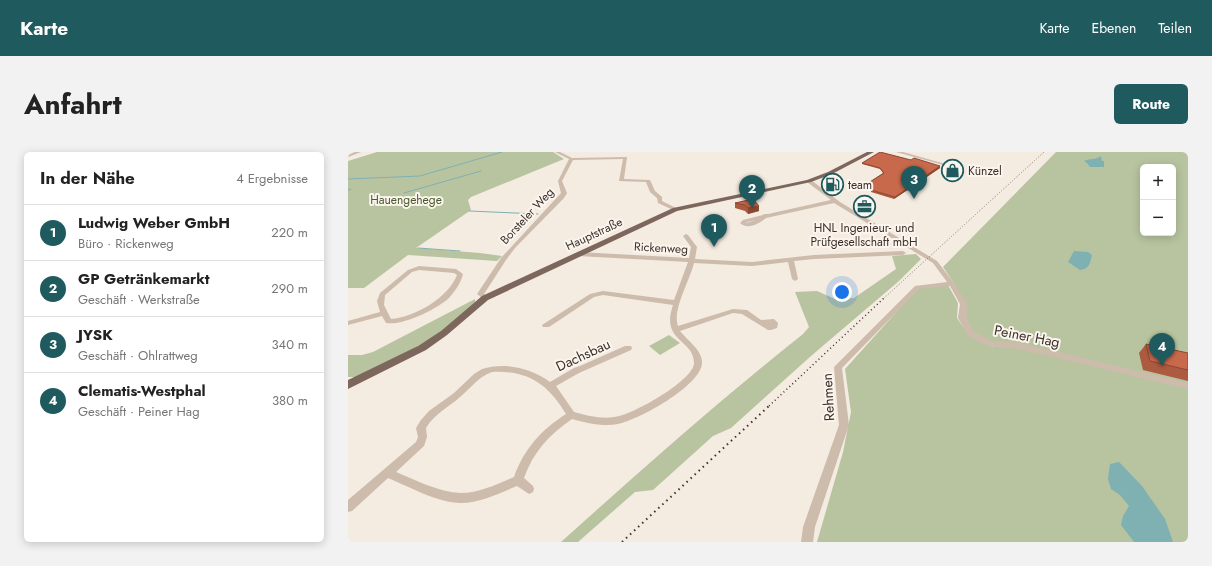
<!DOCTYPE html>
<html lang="de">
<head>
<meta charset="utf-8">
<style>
  body { margin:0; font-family:Jost,sans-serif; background:#f2f2f2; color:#222 }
  .controls { position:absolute; right:12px; top:12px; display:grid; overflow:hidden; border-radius:6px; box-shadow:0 2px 10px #0003 }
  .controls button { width:36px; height:36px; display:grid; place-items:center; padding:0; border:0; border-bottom:1px solid #e0e0e0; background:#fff; color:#222; font:20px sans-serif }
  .you { position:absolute; left:494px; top:140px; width:14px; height:14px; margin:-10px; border:3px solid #fff; border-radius:50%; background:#1a73e8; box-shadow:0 0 0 6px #1a73e833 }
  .badge { display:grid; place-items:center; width:26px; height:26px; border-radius:50%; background:#1f5a5e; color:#fff; font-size:13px; font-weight:700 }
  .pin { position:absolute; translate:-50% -33px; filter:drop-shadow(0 1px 2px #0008) }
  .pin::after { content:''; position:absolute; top:21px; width:14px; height:12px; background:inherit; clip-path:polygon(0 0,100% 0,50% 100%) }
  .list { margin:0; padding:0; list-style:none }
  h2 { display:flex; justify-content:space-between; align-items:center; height:52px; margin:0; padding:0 16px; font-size:17px }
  h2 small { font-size:13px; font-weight:400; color:#767676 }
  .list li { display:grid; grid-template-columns:26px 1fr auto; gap:12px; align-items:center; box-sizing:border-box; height:56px; padding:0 16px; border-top:1px solid #e0e0e0 }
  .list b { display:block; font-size:15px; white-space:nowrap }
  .list p { margin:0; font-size:13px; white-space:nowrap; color:#767676 }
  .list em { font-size:13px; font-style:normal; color:#767676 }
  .map { position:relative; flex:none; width:840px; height:390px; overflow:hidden; border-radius:6px }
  header { display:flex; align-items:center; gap:24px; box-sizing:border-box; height:56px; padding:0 20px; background:#1f5a5e; color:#fff }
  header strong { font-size:19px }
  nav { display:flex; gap:22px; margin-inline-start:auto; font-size:14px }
  .intro { display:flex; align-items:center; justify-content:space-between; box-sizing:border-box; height:96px; padding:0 24px }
  h1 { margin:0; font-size:28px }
  .button { padding:10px 18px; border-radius:6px; background:#1f5a5e; color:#fff; font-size:14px; font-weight:700 }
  main { display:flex; gap:24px; padding:0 24px }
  aside { flex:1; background:#fff; border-radius:6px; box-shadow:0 2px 10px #0003 }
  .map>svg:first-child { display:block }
</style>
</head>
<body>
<header>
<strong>Karte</strong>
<nav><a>Karte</a><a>Ebenen</a><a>Teilen</a></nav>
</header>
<div class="intro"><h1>Anfahrt</h1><a class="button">Route</a></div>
<main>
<aside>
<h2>In der Nähe<small>4 Ergebnisse</small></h2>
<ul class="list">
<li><span class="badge">1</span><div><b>Ludwig Weber GmbH</b><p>Büro · Rickenweg</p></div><em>220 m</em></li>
<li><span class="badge">2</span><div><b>GP Getränkemarkt</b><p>Geschäft · Werkstraße</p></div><em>290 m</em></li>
<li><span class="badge">3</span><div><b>JYSK</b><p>Geschäft · Ohlrattweg</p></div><em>340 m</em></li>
<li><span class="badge">4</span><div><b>Clematis-Westphal</b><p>Geschäft · Peiner Hag</p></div><em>380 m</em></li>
</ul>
</aside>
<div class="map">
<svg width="840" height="390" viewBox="0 0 840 390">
  <rect width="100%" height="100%" fill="#f4ebe1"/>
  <g fill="#b8c4a0" fill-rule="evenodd">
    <polygon points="29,0 205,0 216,7 123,45 120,48 123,58 68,96 132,101 154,104 149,109 60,103 16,136 0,136 0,9"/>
    <path d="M 708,0 L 840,0 L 840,390 L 469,390 L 495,300 L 503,260 L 497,217 L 570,136 L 600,133 L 610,151 L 609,166 L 620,182 L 645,195 L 642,189 L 625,180 L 618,166 L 607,133 L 595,115 ZM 795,15 L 825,15 L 825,81 L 795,81 Z"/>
    <path d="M 568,102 L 573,107 L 551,129 L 463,204 L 383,276 L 365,284 L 305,338 L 287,340 L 230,390 L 213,390 C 292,319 372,248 455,182 L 461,175 L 447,140 L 469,139 L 487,147 L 506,146 L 548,117 L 544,104 Z"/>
    <polygon points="127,147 127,150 90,182 60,200 8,225 0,225 0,203 14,203 25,200"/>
    <polygon points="321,183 332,191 312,203 301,194"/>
  </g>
  <g fill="#7fb0b2">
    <path d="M 753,4 L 754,9 L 756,9 L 756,15 L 742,15 L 739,11 L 736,9 C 742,6 748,8 753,4 Z"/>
    <path d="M 726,99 L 740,100 L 744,103 C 742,112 741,117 732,118 L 720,110 Z"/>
    <polygon points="771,310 794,334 817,367 825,390 786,390 773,373 775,364 781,354 772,343 763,337 760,327 762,312"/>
  </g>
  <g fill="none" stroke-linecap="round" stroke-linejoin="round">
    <g stroke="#7fb0b2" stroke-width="1">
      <polyline points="0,27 72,24 154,0"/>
      <polyline points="0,38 3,37"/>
      <polyline points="56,41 133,19"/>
      <polyline points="121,59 190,62"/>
      <polyline points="70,96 112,99"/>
    </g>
    <g fill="#cdbbac" fill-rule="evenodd">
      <polygon points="7,0 13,0 0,5 0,3"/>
      <polygon points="207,0 212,0 224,6 279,5 276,27 302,28 307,39 314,45 314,49 330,57 325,58 310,51 309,46 302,40 298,30 271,29 275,7 225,8 214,29 219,41 216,46 167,96 158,108 136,142 141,146 137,148 129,142 153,106 213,41 210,29 221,7"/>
      <polygon points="548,0 555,0 601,13 599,14"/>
      <path d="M 459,28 L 463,28 L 492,50 L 589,109 L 606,131 L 620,152 L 618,166 L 626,180 L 644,189 L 672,191 L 840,231 L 840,237 L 672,197 L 640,194 L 620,184 L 610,166 L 612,152 L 602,134 L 571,137 L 494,216 L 501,273 L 467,375 L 465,390 L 453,390 L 455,375 L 491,273 L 486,215 L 567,134 L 599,130 L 585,111 L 486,51 L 418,66 C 411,72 400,78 392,71 L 395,68 L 415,63 L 416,62 L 420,62 L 483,48 L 459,30 ZM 408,68 L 398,71 L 399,70 Z"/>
      <path d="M 338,82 L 340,83 L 349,95 L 347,107 L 404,110 L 466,103 L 555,99 L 558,101 L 555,103 L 466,107 L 446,109 L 450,127 L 447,129 L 444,127 L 440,110 L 404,114 L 346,111 C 342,128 324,158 330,174 L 385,157 L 399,158 L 413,168 L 426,167 L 430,171 L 429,176 L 423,178 L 420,178 L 394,162 L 385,161 L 332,179 C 339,188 355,199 354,211 C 353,234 290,268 270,272 C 255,275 239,271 224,267 C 201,283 185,300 176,326 L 185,334 L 186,337 L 185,340 L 181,342 L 169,334 C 152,341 132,351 113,351 C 90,351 62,335 40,326 L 4,359 L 0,360 L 0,348 L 68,290 L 70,285 L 68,276 L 73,268 L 81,259 L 106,241 L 126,222 L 134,217 C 157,210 183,216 202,230 L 226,216 L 232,214 L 277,194 L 283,194 L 284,196 L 283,198 L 231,221 L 208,234 L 226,260 C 240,264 257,268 271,264 C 287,261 346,228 346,211 C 346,187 312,190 325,153 L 255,143 L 246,145 L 201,175 L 195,175 L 194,173 L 242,142 L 255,139 L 326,148 L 340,110 L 230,104 L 227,102 L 230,100 L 341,106 L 343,95 L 335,84 ZM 144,220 C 180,218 200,232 218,262 C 193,278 176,297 166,325 C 150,332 131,341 113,341 C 90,340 68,328 48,320 L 76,294 L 79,285 L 78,276 C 86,262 101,255 112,245 C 122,237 131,224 144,220 Z"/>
      <path d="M 71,114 L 108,117 L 115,122 C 113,131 107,139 101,146 C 89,157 55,174 38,171 L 34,164 L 0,173 L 0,169 L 32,160 L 29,149 L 32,141 L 60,118 ZM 71,118 L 106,121 L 109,123 C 100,146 67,165 43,167 L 36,153 L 37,143 L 64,120 Z"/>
    </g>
    <polygon fill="#7d675c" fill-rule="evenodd" points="519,0 526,0 484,22 463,30 329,59 140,148 99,183 78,198 0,237 0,228 70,194 93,179 134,144 325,56 459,28 480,20"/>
    <polyline stroke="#3b302b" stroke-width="1" stroke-dasharray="0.5 2" stroke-linecap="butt" points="535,147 696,0"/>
    <polyline stroke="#3b302b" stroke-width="1.5" stroke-dasharray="1 3" stroke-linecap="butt" points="421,254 536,146"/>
    <polyline stroke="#3b302b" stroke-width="2" stroke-dasharray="1.5 4" stroke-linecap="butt" points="274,390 422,253"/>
  </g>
  <g fill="#ac5a40">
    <polygon points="563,8 592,14 592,16 546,47 523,40 523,39 514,37 514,35 535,21 532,17 514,12 514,11"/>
    <polygon points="387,51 411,54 411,59 400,62 397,59 387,56"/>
    <polygon points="798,192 840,201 840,229 795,218 791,201"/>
  </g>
  <g fill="#8c4a34">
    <polygon points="592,14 592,16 546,47 547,45"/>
    <polygon points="411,54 411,59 400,62 400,56"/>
  </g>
  <g fill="#c8694b" stroke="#8c4a34">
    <polygon points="532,0 563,8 566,6 592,14 547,45 523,38 524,38 514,35 536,21 532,16 514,11"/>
    <polygon points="405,47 411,54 400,56 397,53 387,51"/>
    <polygon points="798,192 840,201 840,218 802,209"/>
  </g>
  <defs>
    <symbol id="shop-ring" viewBox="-11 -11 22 22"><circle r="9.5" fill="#fbf5ee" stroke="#1f5a5e" stroke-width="1.5"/><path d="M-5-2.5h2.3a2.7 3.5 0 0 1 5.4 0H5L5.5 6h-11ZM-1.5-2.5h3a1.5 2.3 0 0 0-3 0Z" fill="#1f5a5e"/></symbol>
    <symbol id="fuel-ring" viewBox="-11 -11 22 22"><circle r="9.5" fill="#fbf5ee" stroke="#1f5a5e" stroke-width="1.5"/><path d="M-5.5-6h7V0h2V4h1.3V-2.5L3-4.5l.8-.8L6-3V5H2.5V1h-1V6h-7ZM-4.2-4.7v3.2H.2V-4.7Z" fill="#1f5a5e"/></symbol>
    <symbol id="office-ring" viewBox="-11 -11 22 22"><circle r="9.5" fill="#fbf5ee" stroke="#1f5a5e" stroke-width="1.5"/><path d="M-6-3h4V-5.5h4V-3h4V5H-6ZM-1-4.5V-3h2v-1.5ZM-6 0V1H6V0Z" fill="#1f5a5e"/></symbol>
  </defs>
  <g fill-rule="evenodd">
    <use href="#shop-ring" x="592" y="6" width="25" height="25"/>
    <use href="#fuel-ring" x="472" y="20" width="25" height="25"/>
    <use href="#office-ring" x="504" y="42" width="25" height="25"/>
  </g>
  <g text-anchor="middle" stroke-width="4" stroke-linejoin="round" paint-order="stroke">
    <g font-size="12" fill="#3b302b" stroke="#fbf5ee" text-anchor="start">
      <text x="620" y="23">Künzel</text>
      <text x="500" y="37">team</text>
      <text x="516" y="80" text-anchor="middle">HNL Ingenieur- und<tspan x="516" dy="14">Prüfgesellschaft mbH</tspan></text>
    </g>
    <g font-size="12" fill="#4a5a2e" stroke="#fbf5ee">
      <text x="58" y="52">Hauengehege</text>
    </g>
    <g font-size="12" fill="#3b302b" stroke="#fbf5ee">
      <text transform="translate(179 64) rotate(-47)" y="4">Borsteler Weg</text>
      <text transform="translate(246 82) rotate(-25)" y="4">Hauptstraße</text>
      <text transform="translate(313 96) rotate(3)" y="4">Rickenweg</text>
    </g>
    <g font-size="14" fill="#3b302b" stroke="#fbf5ee">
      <text transform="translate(679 184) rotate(11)" y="5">Peiner Hag</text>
      <text transform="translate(235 203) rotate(-25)" y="5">Dachsbau</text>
      <text transform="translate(480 245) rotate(-93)" y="5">Rehmen</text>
    </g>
  </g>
</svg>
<div class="controls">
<button>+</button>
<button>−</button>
</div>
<div class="you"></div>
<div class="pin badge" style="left:366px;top:95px">1</div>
<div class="pin badge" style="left:404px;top:56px">2</div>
<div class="pin badge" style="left:566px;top:47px">3</div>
<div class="pin badge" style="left:814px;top:214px">4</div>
</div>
</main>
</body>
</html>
